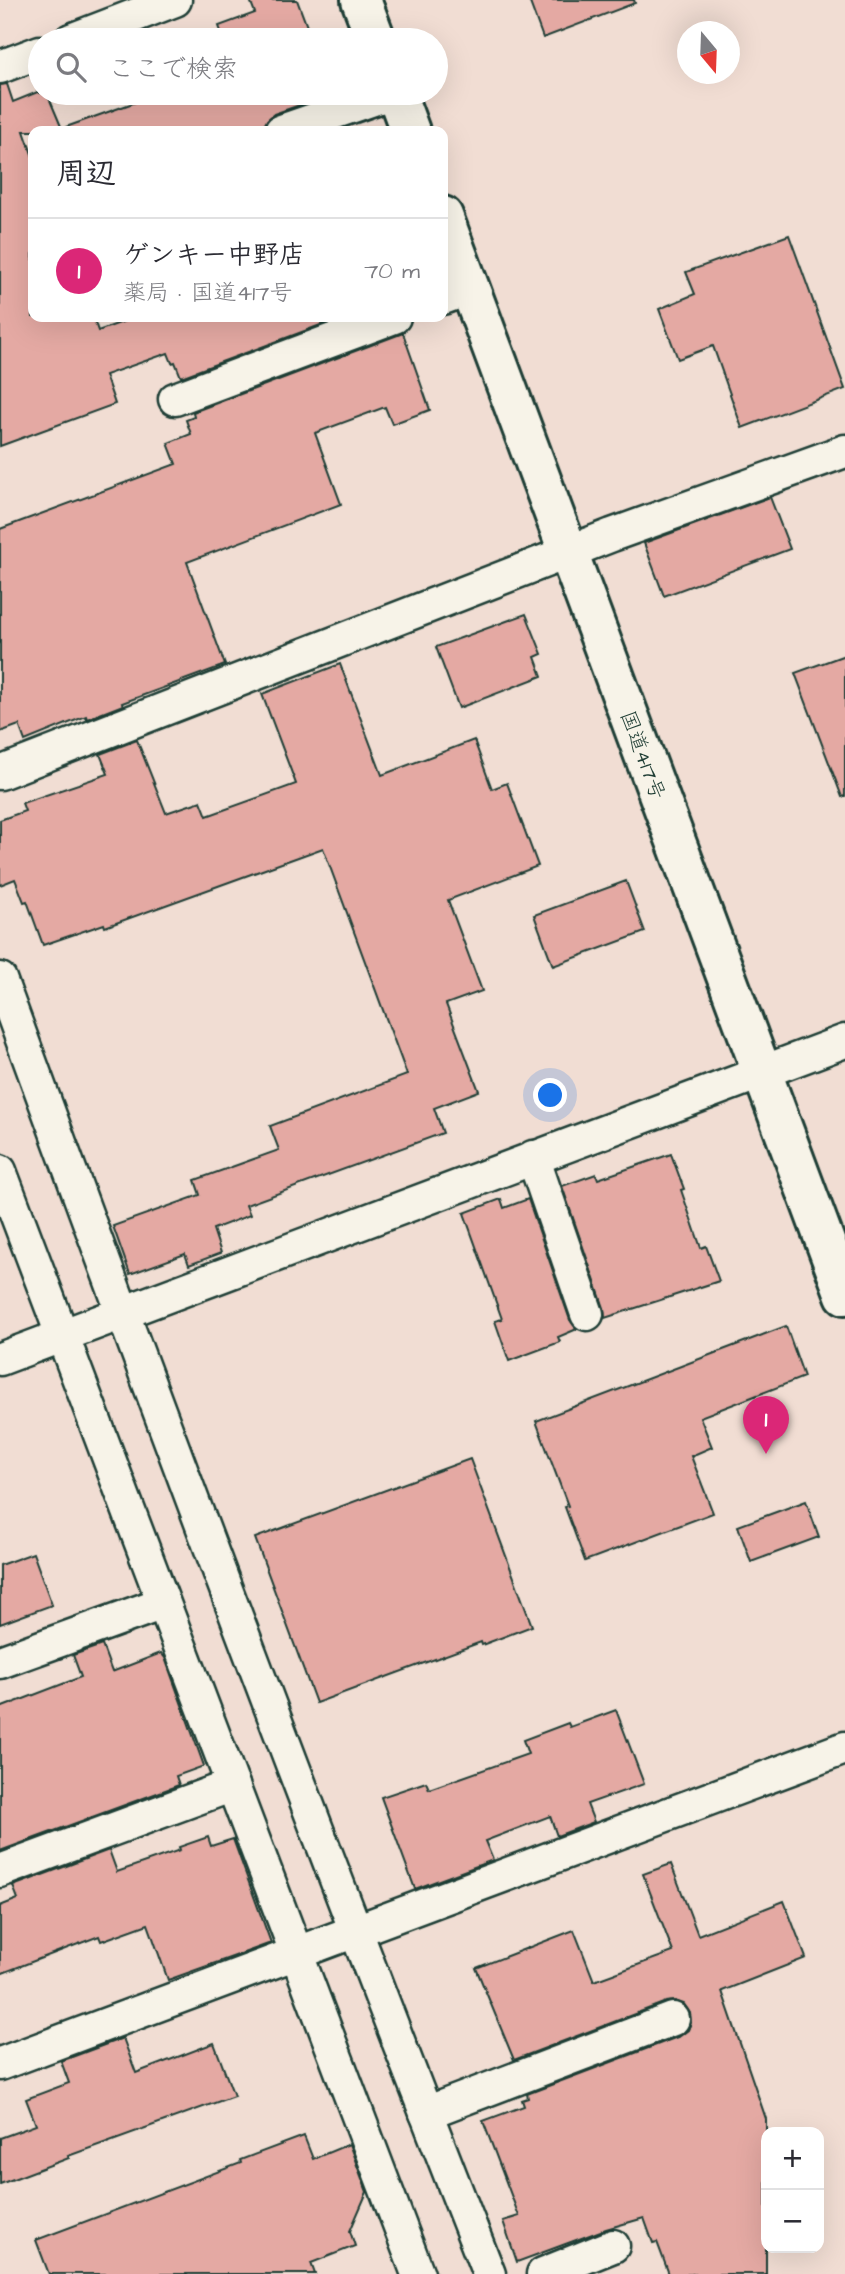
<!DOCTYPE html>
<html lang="ja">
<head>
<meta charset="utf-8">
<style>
  body { margin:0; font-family:"Architects Daughter","Klee One",sans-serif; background:#f7f7f7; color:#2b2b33 }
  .controls { position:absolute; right:21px; bottom:21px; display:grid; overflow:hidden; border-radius:14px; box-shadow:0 7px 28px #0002 }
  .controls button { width:63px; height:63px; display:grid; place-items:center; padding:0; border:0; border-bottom:2px solid #e1e1e2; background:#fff; color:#2b2b33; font:35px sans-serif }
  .compass { position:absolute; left:677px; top:21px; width:63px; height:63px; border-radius:50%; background:#fff; box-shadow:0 7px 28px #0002; rotate:161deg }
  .you { position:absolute; left:551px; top:1096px; width:24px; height:24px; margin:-18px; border:5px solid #fff; border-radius:50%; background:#1a73e8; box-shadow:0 0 0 10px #1a73e833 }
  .badge { display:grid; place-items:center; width:46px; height:46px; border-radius:50%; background:#db2777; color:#fff; font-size:23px; font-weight:700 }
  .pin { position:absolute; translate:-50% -58px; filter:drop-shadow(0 2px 4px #0008) }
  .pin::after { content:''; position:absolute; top:37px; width:24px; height:21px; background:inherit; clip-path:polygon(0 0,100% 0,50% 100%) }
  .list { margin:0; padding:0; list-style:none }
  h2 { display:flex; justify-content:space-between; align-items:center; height:91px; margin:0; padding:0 28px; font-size:30px }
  h2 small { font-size:23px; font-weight:400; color:#7c7c81 }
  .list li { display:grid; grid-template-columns:46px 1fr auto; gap:21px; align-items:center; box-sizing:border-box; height:105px; padding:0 28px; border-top:2px solid #e1e1e2 }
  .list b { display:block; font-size:26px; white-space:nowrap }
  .list p { margin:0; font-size:23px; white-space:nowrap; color:#7c7c81 }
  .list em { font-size:23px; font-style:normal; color:#7c7c81 }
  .icon { flex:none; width:38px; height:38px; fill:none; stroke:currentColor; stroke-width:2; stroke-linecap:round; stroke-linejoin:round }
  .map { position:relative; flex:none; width:845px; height:2274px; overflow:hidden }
  .search { position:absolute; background:#fff; box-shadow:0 7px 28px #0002; left:28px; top:28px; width:420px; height:77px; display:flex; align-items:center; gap:18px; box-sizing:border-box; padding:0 24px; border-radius:38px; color:#7c7c81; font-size:26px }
  .panel { position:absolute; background:#fff; box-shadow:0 7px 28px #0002; left:28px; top:126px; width:420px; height:196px; border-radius:14px }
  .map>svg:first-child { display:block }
</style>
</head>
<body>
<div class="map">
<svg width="845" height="2274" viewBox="0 0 845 2274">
  <rect width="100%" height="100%" fill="#f1ddd3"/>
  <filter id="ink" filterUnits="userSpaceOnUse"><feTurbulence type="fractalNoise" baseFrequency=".0143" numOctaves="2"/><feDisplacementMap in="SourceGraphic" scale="14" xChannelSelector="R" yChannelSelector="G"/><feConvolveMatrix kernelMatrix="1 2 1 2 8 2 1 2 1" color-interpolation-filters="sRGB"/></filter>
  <g filter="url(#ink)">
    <g fill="#e4a9a3" stroke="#1f3d34" stroke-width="2">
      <polygon points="250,0 297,0 312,40 224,40 219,26 255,13"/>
      <polygon points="529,0 634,0 635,3 543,38"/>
      <polygon points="7,84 13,102 40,91 40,93 47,93 63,131 24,131 33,157 33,317 93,317 98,331 136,317 342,317 181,377 175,362 172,363 168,353 105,375 115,404 0,446 0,85"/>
      <polygon points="161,93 332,93 332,94 274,114 267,120 263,131 66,131 66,127"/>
      <polygon points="789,235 845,389 742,428 713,346 678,359 659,309 695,294 686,272"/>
      <polygon points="403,333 430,410 392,424 385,407 315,433 341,504 187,562 225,665 122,703 123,705 87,719 86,716 25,741 19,725 0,732 0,529 176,464 168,443 191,434 186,420 194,417 193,412"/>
      <polygon points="770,497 790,549 664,596 644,543"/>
      <polygon points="526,614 542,654 535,657 542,676 459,708 436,647"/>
      <polygon points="845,655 845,796 842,797 795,673"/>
      <polygon points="340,664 382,775 474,740 492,789 507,783 538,866 448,900 482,991 446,1004 479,1091 434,1108 443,1133 246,1205 250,1215 213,1229 221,1253 189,1265 185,1254 130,1274 113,1226 200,1195 195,1180 279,1150 270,1126 407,1075 323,848 105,927 104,924 43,945 27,901 24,902 15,879 0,885 0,820 25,811 22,803 108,774 100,754 137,740 166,813 201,801 207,816 296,784 262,694"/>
      <polygon points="626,881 645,932 553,966 534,915"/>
      <polygon points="671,1154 684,1189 681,1190 701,1248 706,1246 719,1281 605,1318 604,1308 562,1186 596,1174 598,1179"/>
      <polygon points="501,1199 504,1208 528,1199 570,1320 577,1329 558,1337 560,1342 509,1361 495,1321 502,1319 464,1213"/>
      <polygon points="786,1326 804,1377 700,1417 712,1447 691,1456 713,1513 585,1561 565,1507 568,1506 536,1421"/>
      <polygon points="470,1459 532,1626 482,1645 481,1642 316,1703 255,1538"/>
      <polygon points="806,1501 819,1537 751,1562 738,1526"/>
      <polygon points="33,1553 52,1605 0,1624 0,1565"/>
      <polygon points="102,1645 112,1672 161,1653 165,1658 204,1766 176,1776 179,1785 0,1851 0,1708 81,1677 73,1655"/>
      <polygon points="616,1710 644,1784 587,1804 594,1822 557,1836 550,1816 485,1841 493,1860 415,1889 381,1797 426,1782 429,1789 528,1754 523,1740 568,1723 570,1727"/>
      <polygon points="208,1837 211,1846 233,1839 271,1943 168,1980 148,1924 101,1941 99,1936 0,1974 0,1906 18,1899 13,1886 109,1850 117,1872 180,1850 179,1847"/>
      <polygon points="671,1864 698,1935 784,1901 806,1958 722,1991 766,2119 766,2274 669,2274 657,2242 653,2243 644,2218 606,2229 517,2262 503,2221 519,2216 483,2121 524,2106 522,2100 528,2098 527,2094 680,2036 688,2030 691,2023 690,2013 684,2004 675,2001 666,2002 514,2060 476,1968 574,1930 594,1981 673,1952 643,1874"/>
      <polygon points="123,2038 136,2073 214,2043 234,2096 68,2156 69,2158 0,2184 0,2138 36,2125 26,2099 69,2083 61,2061"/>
      <polygon points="304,2136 313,2159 349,2144 367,2192 350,2231 355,2246 311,2263 315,2274 49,2274 36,2240 241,2163 240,2160"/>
    </g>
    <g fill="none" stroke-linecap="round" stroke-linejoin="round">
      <defs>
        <g id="street">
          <polyline points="71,40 175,0"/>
          <polyline points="0,67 40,52"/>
          <polyline points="281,131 391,93"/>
          <polyline points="443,298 470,288"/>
          <polyline points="175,399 394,317"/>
          <polyline points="0,773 612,535 845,451"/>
          <path d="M 0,979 C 158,1412 320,1844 489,2274"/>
          <polyline points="533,1157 587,1314"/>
          <polyline points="0,1171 418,2274"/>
          <polyline points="0,1359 845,1041"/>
          <polyline points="0,1662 163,1603"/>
          <polyline points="0,1871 233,1785"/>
          <polyline points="0,2064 845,1748"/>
          <polyline points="426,2113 673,2019"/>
          <polyline points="543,2274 613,2246"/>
        </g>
        <g id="highway">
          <polyline points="361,0 376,40"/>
          <polyline points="396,93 410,131"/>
          <polyline points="443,216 845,1295"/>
        </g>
      </defs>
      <use href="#street" stroke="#1f3d34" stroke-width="37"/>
      <use href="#highway" stroke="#1f3d34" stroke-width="44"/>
      <use href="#street" stroke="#f7f3e8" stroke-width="32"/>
      <use href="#highway" stroke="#f7f3e8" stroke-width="38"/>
    </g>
  </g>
  <g text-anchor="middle" stroke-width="7" stroke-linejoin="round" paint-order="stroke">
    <g font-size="21" fill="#1f3d34" stroke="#f7f3e8">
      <text transform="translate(643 755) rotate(70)" y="7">国道417号</text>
    </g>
  </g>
</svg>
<div class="controls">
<button>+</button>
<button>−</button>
</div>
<svg class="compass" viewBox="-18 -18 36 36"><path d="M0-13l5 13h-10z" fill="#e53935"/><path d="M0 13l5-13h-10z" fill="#7c7c81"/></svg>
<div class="you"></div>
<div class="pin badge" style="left:766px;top:1454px">1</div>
<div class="search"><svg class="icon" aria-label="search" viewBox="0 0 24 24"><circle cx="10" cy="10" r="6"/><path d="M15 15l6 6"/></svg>ここで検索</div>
<section class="panel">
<h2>周辺<small></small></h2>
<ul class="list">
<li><span class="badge">1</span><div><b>ゲンキー中野店</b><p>薬局 · 国道417号</p></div><em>70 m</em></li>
</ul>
</section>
</div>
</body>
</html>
